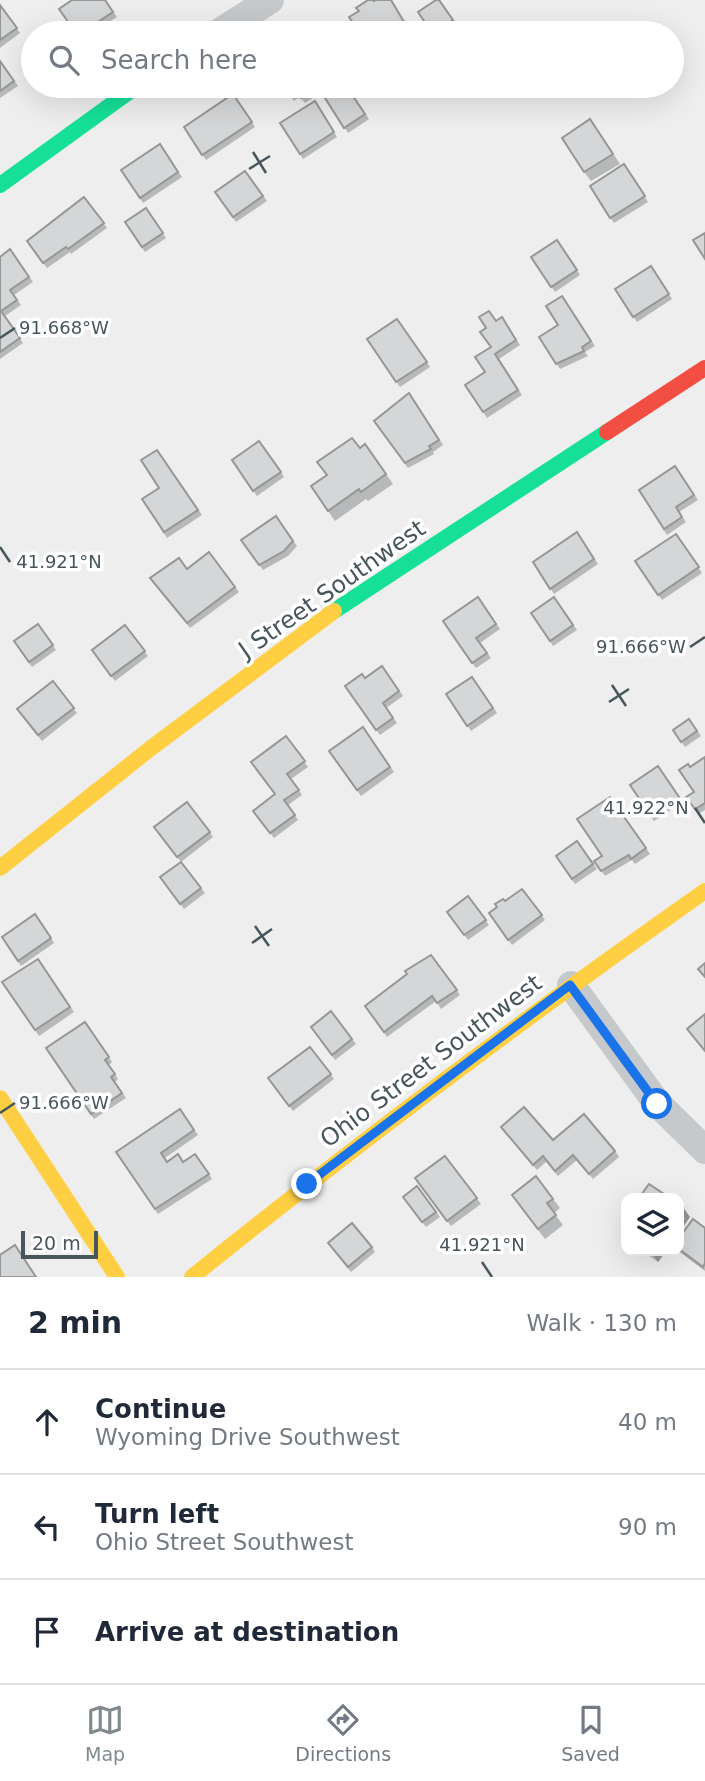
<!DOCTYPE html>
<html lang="en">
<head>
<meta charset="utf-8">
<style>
  body { margin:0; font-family:"DejaVu Sans",sans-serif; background:#f6f6f7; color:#1f2937 }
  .controls { position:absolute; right:21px; bottom:21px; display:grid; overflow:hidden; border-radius:14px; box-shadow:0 7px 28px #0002 }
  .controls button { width:63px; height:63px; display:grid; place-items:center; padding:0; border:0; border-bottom:2px solid #e0e1e3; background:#fff; color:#1f2937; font:35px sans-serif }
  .scale { position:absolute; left:21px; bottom:18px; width:77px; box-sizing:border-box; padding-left:7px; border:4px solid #46565b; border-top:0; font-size:19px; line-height:24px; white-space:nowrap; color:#46565b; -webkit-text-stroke:5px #fff; paint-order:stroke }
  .stop { position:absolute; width:21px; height:21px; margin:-16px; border:5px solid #1a73e8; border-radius:50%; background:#fff }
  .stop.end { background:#1a73e8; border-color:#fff; box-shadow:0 2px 7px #0008 }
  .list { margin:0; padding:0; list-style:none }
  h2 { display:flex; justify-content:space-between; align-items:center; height:91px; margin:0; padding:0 28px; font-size:30px }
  h2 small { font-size:23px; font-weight:400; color:#747a83 }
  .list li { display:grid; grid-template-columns:46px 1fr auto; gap:21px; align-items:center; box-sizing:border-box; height:105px; padding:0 28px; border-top:2px solid #e0e1e3 }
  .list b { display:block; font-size:26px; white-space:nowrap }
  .list p { margin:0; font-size:23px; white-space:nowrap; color:#747a83 }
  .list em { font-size:23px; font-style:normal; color:#747a83 }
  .icon { flex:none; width:38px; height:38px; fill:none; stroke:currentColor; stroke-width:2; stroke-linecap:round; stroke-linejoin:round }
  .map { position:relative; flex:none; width:705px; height:1277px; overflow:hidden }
  .search { position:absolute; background:#fff; box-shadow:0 7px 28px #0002; left:21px; right:21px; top:21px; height:77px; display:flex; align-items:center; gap:18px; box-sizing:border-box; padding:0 24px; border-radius:38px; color:#747a83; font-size:26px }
  .sheet { height:406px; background:#fff }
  nav { display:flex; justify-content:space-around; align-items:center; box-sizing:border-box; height:98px; border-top:2px solid #e0e1e3; background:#fff; font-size:19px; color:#747a83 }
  nav a { display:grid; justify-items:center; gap:4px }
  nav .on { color:#818b8e }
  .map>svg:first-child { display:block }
</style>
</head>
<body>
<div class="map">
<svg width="705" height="1277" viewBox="0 0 705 1277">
  <rect width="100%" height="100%" fill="#efeeee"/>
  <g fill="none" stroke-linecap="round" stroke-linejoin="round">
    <g stroke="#c6c9cb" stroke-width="28">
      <polyline points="218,33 270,0"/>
      <polyline points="571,985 657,1103 705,1150"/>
    </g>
    <g stroke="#16e098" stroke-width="16">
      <polyline points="0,185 137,86"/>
      <polyline points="334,611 607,432"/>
    </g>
    <g stroke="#ffcf43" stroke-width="16">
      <polyline points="0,868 151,748 334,611"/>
      <polyline points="0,1098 117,1277"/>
      <path d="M 192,1277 C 359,1142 530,1014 705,891"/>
    </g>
    <polyline stroke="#f24e42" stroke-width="16" points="607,432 705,368"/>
  </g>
  <g fill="#b7b8b9">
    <polygon points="105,0 117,17 92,33 76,33"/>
    <polygon points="391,0 408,27 399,33 360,33 374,1"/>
    <polygon points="440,0 456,25 444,33 432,33"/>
    <polygon points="0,5 20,33 0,48"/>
    <polygon points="0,61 18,86 0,98"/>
    <polygon points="284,86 347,86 369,119 348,133 322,92 305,103 300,97 294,101"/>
    <polygon points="233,94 255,127 206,160 184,127"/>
    <polygon points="315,101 337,137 303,159 280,123"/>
    <polygon points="597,129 620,164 591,181 584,172"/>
    <polygon points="160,144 182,177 143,203 121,170"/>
    <polygon points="624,164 648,202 614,223 590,186"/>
    <polygon points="245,171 267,201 236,222 215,192"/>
    <polygon points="84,197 107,228 71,254 70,252 47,268 27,241"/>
    <polygon points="146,208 166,238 145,252 125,222"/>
    <polygon points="557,240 580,275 555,292 531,257"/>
    <polygon points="10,249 33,282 14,295 21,305 5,316 23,343 0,359 0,257"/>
    <polygon points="651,266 672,299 637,322 615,289"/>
    <polygon points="562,296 595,346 585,352 588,356 560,369 539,337 558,325"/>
    <polygon points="502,317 520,345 499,359 522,395 487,418 465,385 485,372 496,321"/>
    <polygon points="397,319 430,367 400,387 367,339"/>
    <polygon points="409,393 443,445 433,452 434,454 408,468 374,421"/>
    <polygon points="259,441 284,477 257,496 232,460"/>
    <polygon points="365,444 393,484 368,501 366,499 335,521 311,486 327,475"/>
    <polygon points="157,450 202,515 167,538 142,499 159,488"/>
    <polygon points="675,466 698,500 679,512 686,522 667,535 639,490"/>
    <polygon points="276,516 297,546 288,556 263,570 241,540"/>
    <polygon points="577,532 598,564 554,594 533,562"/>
    <polygon points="676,534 702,573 662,600 635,561"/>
    <polygon points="209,552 239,592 190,628 154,584 187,569"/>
    <polygon points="478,597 500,629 480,643 491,658 476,668 443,621"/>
    <polygon points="554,597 577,630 553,646 531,613"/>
    <polygon points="38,624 56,650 32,667 14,641"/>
    <polygon points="125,625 148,656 115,681 92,650"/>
    <polygon points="382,666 403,696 386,708 397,723 380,735 345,686 365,678"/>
    <polygon points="472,677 497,713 471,731 446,694"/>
    <polygon points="53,681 77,713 42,741 17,709"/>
    <polygon points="689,719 701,736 685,747 673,730"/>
    <polygon points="363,727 394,772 361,796 329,751"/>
    <polygon points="286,736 308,767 291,779 302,795 288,805 298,820 274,838 253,811 275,794"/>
    <polygon points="705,757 705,810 698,814 686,797 694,792 690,767"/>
    <polygon points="658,766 683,802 654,821 630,785"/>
    <polygon points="610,797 650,854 635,864 632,860 605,876 594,861 602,856"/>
    <polygon points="187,802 213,837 181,862 205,893 184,909 160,877 181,862 154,827"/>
    <polygon points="577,841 597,869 575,884 556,856"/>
    <polygon points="522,889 545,920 512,945 489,913"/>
    <polygon points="468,896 489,925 468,940 447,912"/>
    <polygon points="35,914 54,943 21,966 2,937"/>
    <polygon points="431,955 460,995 441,1009 436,1001 387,1037 365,1006"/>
    <polygon points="38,959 74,1012 39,1036 2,982"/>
    <polygon points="331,1011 356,1044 335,1060 311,1027"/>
    <polygon points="85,1022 112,1062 109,1065 118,1079 115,1082 126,1098 94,1119 46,1048"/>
    <polygon points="310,1047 334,1079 293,1111 268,1078"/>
    <polygon points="180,1109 198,1135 165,1158 168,1162 183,1162 195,1154 212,1179 158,1214 116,1152"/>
    <polygon points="501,1127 553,1140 615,1151 619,1157 593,1179 577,1160 558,1176 546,1162 537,1170"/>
    <polygon points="445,1156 481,1204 451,1226 415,1178"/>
    <polygon points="417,1186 440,1217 426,1227 403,1197"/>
    <polygon points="553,1199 560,1208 554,1213 563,1225 545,1239 519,1205"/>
    <polygon points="705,1228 705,1271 678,1251 679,1251 679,1238"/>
    <polygon points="372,1247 375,1252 351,1272 332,1248"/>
    <polygon points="642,1251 666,1251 658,1262"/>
  </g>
  <g fill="#959696">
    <polygon points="683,1207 690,1217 679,1233 679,1213"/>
    <polygon points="652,1251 666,1251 658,1262 651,1252"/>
  </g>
  <g fill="#d5d6d7" stroke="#959696" stroke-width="2">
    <polygon points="72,0 105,0 113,12 81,33 76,33 59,9"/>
    <polygon points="368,0 373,0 374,1 376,0 391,0 404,22 387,33 360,33 349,17 359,11 356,8"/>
    <polygon points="436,0 439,0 453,20 432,33 418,12"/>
    <polygon points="0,5 17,28 0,40"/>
    <polygon points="0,61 14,81 0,91"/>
    <polygon points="284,86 346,86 365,114 344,128 318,87 301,98 297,92 291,96"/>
    <polygon points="233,94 252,122 202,155 184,127"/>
    <polygon points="315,101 334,132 300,154 280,123"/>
    <polygon points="590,119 613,154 584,172 562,138"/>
    <polygon points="160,144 178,172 140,198 121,170"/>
    <polygon points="624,164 645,196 610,218 590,186"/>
    <polygon points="245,171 263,196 233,217 215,192"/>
    <polygon points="84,197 104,223 68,249 66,247 43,263 27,241"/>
    <polygon points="146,208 163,233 142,247 125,222"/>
    <polygon points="705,233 705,259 693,240"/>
    <polygon points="557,240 577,270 551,287 531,257"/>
    <polygon points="10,249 29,277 10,290 17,300 1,311 20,338 0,352 0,257"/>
    <polygon points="651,266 669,294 633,317 615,289"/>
    <polygon points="562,296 591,341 582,347 584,351 556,364 539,337 558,325 546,306"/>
    <polygon points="489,311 496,321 502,317 516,340 495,354 518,390 483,412 465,385 485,372 475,357 491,347 480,332 486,328 479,317"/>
    <polygon points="397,319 427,362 396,382 367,339"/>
    <polygon points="409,393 439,440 429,446 431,449 405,463 374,421"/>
    <polygon points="352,438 360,448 365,444 386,474 361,492 359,489 328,511 311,486 327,475 317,462"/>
    <polygon points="259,441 281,472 253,491 232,460"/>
    <polygon points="157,450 198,510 164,532 142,499 159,488 141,460"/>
    <polygon points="675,466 694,495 676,507 682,517 664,529 639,490"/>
    <polygon points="276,516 293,541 284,551 259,565 241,540"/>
    <polygon points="577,532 594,559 550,589 533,562"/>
    <polygon points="676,534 699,567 658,595 635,561"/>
    <polygon points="209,552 235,587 187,623 150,578 179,558 187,569"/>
    <polygon points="478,597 496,624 476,638 487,653 472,663 443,621"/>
    <polygon points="554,597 573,625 550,641 531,613"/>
    <polygon points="38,624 53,645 29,662 14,641"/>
    <polygon points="125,625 145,651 111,676 92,650"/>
    <polygon points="382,666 399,691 383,703 393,718 376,730 345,686 362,674 365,678"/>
    <polygon points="472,677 493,708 467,726 446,694"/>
    <polygon points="53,681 74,708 38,735 17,709"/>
    <polygon points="689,719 697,731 681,742 673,730"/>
    <polygon points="363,727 390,767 357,790 329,751"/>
    <polygon points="286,736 305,761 287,774 299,790 284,800 295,815 270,833 253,811 275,794 251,762"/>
    <polygon points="705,757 705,803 695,809 686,797 694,792 679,770 688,764 690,767"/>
    <polygon points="658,766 679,797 651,816 630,785"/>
    <polygon points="610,797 646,848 631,859 629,855 601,871 594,861 602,856 577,819"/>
    <polygon points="187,802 210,832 177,857 154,827"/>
    <polygon points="577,841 593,864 572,879 556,856"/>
    <polygon points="181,862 201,888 180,904 160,877"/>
    <polygon points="522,889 542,915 508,940 489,913 497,907 495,904 503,899 505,901"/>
    <polygon points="468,896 486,920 464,935 447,912"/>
    <polygon points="35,914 51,938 18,961 2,937"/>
    <polygon points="431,955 457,990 437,1003 432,996 384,1032 365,1006 407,974 405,971"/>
    <polygon points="38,959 70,1007 35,1030 2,982"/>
    <polygon points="705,963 705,977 698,969"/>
    <polygon points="331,1011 352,1039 332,1055 311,1027"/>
    <polygon points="705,1014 705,1051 687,1029"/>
    <polygon points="85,1022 109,1057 105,1060 115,1074 111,1077 122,1093 91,1114 46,1048"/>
    <polygon points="310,1047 331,1074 289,1106 268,1078"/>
    <polygon points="524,1107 553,1140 584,1114 615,1151 589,1174 573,1155 555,1171 543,1156 533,1165 501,1127"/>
    <polygon points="180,1109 194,1130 161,1153 167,1162 178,1154 183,1162 195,1154 209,1174 155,1209 116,1152"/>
    <polygon points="445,1156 477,1198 447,1221 415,1178"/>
    <polygon points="536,1176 553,1199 547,1203 556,1215 538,1229 512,1195"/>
    <polygon points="649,1184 670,1198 639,1198"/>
    <polygon points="417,1186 436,1212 422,1222 403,1197"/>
    <polygon points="679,1205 683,1207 679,1213"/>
    <polygon points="693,1219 705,1228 705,1263 703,1267 679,1249 679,1238"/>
    <polygon points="352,1223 372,1247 348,1267 328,1243"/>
    <polygon points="15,1245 36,1277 0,1277 0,1255"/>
  </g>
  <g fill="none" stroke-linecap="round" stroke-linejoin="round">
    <polyline stroke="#1a73e8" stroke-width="9" points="307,1184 570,985 657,1104"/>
  </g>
  <path fill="none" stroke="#46565b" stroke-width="2.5" d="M 253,152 L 266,173M 249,169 L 270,156M 0,338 L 15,328M 0,547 L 10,562M 690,647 L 705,637M 612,685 L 626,706M 609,702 L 629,689M 695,808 L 705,823M 255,926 L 269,946M 252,943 L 272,929M 0,1113 L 15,1103M 482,1262 L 492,1277"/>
  <g text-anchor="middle" stroke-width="7" stroke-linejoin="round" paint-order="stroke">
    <g font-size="24" fill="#46565b" stroke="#fff">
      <text transform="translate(332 589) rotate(-35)" y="8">J Street Southwest</text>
      <text transform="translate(431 1061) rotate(-37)" y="8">Ohio Street Southwest</text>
    </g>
  </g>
  <g font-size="18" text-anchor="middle" fill="#46565b" stroke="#fff" stroke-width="7" stroke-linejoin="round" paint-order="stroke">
    <text x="64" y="334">91.668°W</text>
    <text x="59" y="568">41.921°N</text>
    <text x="641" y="653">91.666°W</text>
    <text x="646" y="814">41.922°N</text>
    <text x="64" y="1109">91.666°W</text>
    <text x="482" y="1251">41.921°N</text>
  </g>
</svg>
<div class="controls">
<button><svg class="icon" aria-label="layers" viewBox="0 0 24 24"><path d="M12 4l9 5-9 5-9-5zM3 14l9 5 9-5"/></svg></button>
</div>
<div class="scale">20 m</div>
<div class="stop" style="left:657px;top:1104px"></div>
<div class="stop end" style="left:307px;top:1184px"></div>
<div class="search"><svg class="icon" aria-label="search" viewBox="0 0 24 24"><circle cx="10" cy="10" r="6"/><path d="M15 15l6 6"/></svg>Search here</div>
</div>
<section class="sheet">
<h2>2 min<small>Walk · 130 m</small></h2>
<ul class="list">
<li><svg class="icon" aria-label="ahead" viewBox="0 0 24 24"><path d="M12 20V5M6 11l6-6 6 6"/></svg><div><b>Continue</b><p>Wyoming Drive Southwest</p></div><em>40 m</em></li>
<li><svg class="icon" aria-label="left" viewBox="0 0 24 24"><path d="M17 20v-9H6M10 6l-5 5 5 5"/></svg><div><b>Turn left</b><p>Ohio Street Southwest</p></div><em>90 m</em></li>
<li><svg class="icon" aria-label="arrive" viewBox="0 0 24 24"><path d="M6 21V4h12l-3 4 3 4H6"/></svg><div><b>Arrive at destination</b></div></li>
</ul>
</section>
<nav>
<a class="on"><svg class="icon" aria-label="map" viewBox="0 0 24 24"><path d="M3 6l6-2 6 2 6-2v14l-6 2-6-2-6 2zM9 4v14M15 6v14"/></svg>Map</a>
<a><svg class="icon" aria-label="directions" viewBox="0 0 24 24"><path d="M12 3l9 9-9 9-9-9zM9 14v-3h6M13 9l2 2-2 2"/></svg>Directions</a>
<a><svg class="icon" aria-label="saved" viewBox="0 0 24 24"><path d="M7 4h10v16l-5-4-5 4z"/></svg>Saved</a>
</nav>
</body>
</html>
